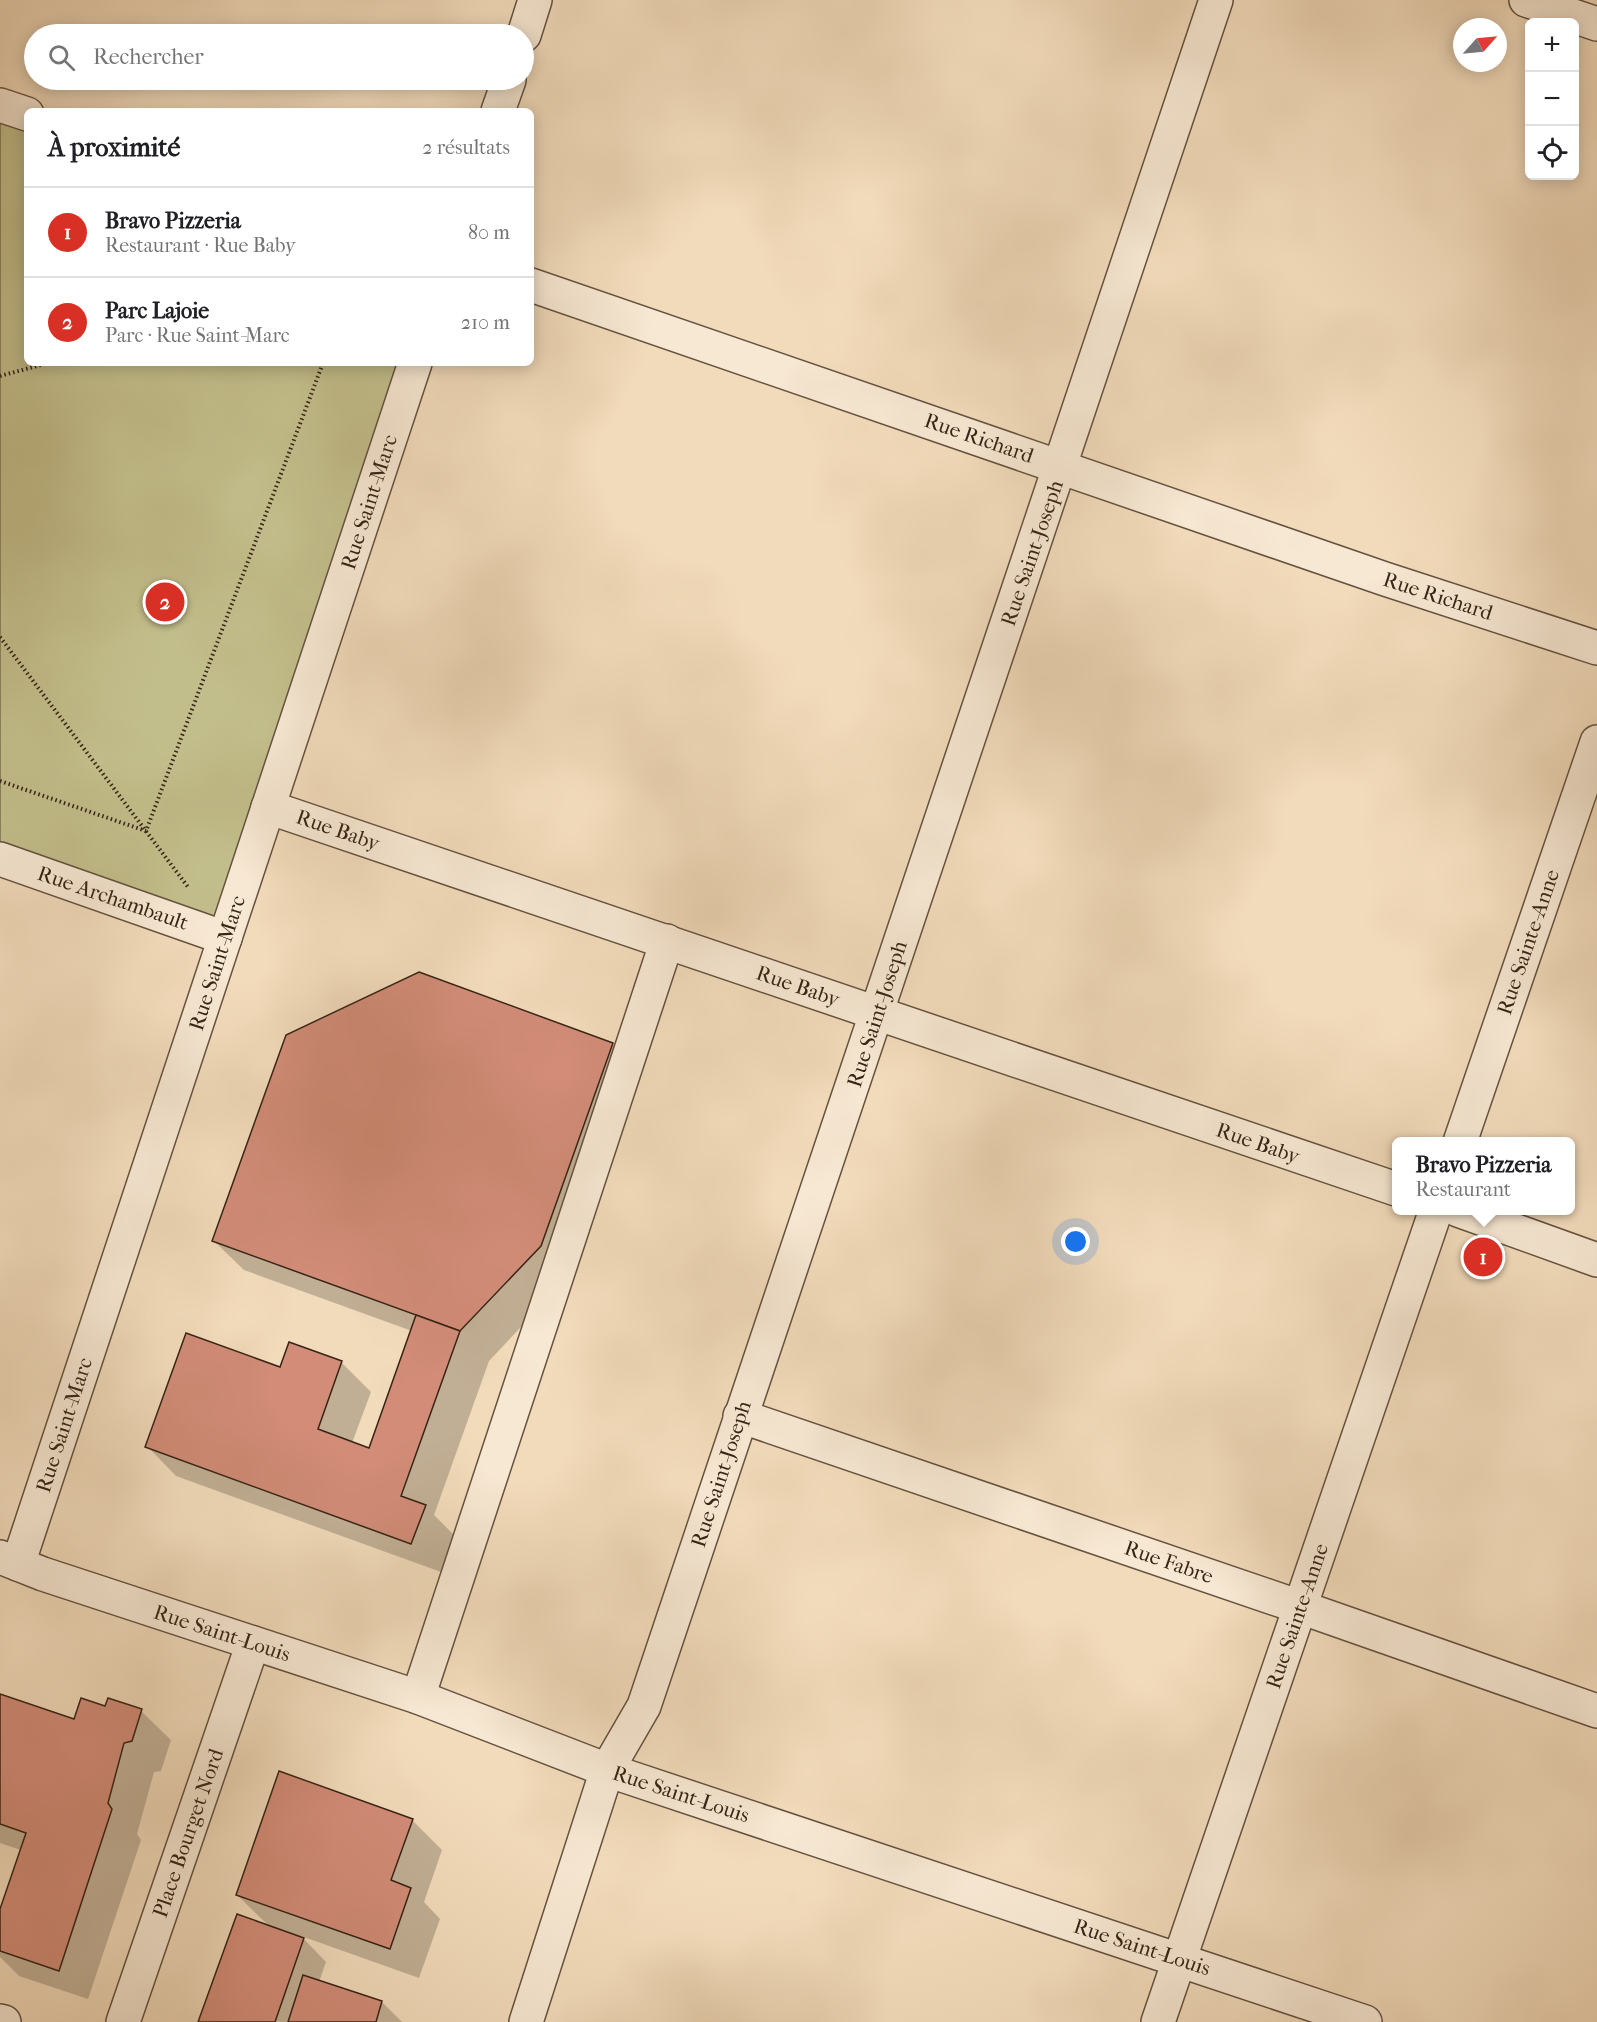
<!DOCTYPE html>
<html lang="fr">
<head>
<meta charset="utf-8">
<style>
  body { margin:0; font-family:"IM FELL French Canon",serif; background:#f6f6f6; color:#202124 }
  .controls { position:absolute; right:18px; top:18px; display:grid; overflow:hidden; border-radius:9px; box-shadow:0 3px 15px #0003 }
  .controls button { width:54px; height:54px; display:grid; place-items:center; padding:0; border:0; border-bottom:2px solid #e0e0e0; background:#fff; color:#202124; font:30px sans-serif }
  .compass { position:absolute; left:1453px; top:18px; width:54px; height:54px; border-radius:50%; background:#fff; box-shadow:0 3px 15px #0003; rotate:63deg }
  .you { position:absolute; left:1076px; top:1242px; width:21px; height:21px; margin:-15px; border:4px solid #fff; border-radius:50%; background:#1a73e8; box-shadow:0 0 0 9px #1a73e833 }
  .badge { display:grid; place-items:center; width:39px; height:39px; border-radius:50%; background:#d93025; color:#fff; font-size:20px; font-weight:700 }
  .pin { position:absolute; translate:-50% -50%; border:3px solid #fff; box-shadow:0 2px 6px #0006 }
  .popup { position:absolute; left:1392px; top:1137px; width:183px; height:78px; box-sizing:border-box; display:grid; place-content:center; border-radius:9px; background:#fff; filter:drop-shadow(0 2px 4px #0005); font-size:20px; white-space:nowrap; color:#757577 }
  .popup b { font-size:22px; color:#202124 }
  .popup::after { content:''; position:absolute; left:50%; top:100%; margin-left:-12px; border:12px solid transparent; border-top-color:#fff }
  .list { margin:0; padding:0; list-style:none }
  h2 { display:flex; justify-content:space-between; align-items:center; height:78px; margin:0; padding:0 24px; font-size:26px }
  h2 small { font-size:20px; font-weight:400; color:#757577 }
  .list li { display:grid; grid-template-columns:39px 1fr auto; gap:18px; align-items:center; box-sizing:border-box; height:90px; padding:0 24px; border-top:2px solid #e0e0e0 }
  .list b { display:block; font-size:22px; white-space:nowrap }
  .list p { margin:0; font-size:20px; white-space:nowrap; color:#757577 }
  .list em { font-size:20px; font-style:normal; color:#757577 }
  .icon { flex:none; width:33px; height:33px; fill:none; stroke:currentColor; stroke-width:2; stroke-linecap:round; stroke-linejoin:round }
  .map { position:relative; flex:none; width:1597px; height:2022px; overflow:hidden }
  .search { position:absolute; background:#fff; box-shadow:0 3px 15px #0003; left:24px; top:24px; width:510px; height:66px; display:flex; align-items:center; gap:15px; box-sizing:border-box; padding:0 21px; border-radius:33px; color:#757577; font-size:22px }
  .panel { position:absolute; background:#fff; box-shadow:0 3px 15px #0003; left:24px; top:108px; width:510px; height:258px; border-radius:9px }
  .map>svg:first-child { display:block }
</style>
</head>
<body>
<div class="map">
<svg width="1597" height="2022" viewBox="0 0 1597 2022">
  <rect width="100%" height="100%" fill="#f2dbbb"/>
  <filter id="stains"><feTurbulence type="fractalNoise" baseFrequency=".00333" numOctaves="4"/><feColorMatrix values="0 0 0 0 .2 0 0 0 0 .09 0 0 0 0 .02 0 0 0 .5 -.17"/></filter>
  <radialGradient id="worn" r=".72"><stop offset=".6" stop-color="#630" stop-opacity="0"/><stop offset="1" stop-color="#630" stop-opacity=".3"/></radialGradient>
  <polygon fill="#c2be8b" stroke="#7c7150" stroke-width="1.5" points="0,104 27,113 27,363 415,363 225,938 0,867"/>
  <g fill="#0003">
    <polygon points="613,1044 642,1074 570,1275 489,1361 434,1515 455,1536 441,1572 176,1476 147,1446 281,1369 341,1362 371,1392 352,1443 369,1450 412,1331 244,1270 214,1241"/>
    <polygon points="0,1696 75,1721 106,1708 109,1700 141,1711 171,1740 161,1771 154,1772 137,1834 141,1840 88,1999 19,1976 0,1957 0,1914 21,1850 0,1843"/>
    <polygon points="412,1820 442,1850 424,1902 440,1919 419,1978 301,1936 326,1962 319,1982 382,2002 402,2022 200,2022 270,1927 237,1895"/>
  </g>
  <g fill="#d28c78" stroke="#362416" stroke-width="1.5">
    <polygon points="419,972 613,1043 541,1246 460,1331 212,1241 286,1035"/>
    <polygon points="416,1315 460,1331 401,1496 426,1505 411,1544 145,1447 186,1333 280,1367 289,1342 342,1361 318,1429 369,1448"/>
    <polygon points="0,1694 74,1719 81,1698 105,1706 108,1698 142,1709 132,1741 124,1743 108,1803 112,1809 59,1971 0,1951 0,1909 26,1833 0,1824"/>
    <polygon points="279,1771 413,1819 391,1880 411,1888 390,1949 236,1895"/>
    <polygon points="237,1914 304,1938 275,2022 198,2022"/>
    <polygon points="303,1975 382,2001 376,2022 288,2022"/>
  </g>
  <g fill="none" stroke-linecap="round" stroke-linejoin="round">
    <defs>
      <g id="minor">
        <polyline points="1526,0 1597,24"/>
        <polyline points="524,35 535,0"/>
        <polyline points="0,105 27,114"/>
        <polyline points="498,111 509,80"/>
        <polyline points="531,285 1385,579 1597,648"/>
        <polyline points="268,807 1396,1189"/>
        <polyline points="0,859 225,938"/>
        <polyline points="1460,1142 1597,742"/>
        <polyline points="1458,1210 1597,1260"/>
        <polyline points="740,1416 1300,1607 1597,1711"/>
        <polyline points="0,1557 43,1574 418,1697 607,1770 1365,2022"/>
        <polyline points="18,1564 415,363"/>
        <polyline points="418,1697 667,941"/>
        <polyline points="0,2021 4,2022"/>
        <polyline points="123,2022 253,1643"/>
        <polyline points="526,2022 607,1770 644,1706 1216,0"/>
        <polyline points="1158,2022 1436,1210"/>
      </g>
    </defs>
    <use href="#minor" stroke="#65523f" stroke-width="36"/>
    <g stroke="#362416" stroke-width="4" stroke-dasharray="1.5 3" stroke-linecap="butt">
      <polyline points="0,376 48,363"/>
      <polyline points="0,637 188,887"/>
      <polyline points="0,781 146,831 323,363"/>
    </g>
    <use href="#minor" stroke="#f7e8d3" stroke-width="33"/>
  </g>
  <g text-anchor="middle" stroke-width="4.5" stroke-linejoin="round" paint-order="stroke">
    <g font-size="21" fill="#362416" stroke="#f7e8d3">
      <text transform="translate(979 438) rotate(19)" y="7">Rue Richard</text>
      <text transform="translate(369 502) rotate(-72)" y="7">Rue Saint-Marc</text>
      <text transform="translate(1032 553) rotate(-71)" y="7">Rue Saint-Joseph</text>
      <text transform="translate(1438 596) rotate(18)" y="7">Rue Richard</text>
      <text transform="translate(338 830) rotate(19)" y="7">Rue Baby</text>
      <text transform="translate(113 898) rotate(19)" y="7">Rue Archambault</text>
      <text transform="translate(1528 942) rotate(-71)" y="7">Rue Sainte-Anne</text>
      <text transform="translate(217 963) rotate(-72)" y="7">Rue Saint-Marc</text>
      <text transform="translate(798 986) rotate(19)" y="7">Rue Baby</text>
      <text transform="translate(877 1014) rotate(-72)" y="7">Rue Saint-Joseph</text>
      <text transform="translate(1258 1143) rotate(19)" y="7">Rue Baby</text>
      <text transform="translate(64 1425) rotate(-72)" y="7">Rue Saint-Marc</text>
      <text transform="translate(721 1474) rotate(-72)" y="7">Rue Saint-Joseph</text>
      <text transform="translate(1169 1562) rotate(19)" y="7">Rue Fabre</text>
      <text transform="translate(1297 1616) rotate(-71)" y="7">Rue Sainte-Anne</text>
      <text transform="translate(222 1633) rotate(18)" y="7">Rue Saint-Louis</text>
      <text transform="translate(681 1794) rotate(18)" y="7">Rue Saint-Louis</text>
      <text transform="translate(188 1833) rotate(-71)" y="7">Place Bourget Nord</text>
      <text transform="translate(1142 1947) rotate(18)" y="7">Rue Saint-Louis</text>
    </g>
  </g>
  <rect width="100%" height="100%" filter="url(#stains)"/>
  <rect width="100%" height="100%" fill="url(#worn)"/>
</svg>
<div class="controls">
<button>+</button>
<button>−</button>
<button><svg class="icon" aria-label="locate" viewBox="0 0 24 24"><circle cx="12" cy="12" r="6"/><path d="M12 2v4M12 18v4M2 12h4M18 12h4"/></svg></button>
</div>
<svg class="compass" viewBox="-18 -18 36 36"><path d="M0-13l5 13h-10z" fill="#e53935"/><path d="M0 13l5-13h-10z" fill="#757577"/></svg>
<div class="you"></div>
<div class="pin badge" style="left:1483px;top:1257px">1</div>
<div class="popup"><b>Bravo Pizzeria</b>Restaurant</div>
<div class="pin badge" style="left:165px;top:602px">2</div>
<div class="search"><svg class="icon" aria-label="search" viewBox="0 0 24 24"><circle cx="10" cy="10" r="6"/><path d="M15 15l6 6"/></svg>Rechercher</div>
<section class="panel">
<h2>À proximité<small>2 résultats</small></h2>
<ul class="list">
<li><span class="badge">1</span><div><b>Bravo Pizzeria</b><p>Restaurant · Rue Baby</p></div><em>80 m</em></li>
<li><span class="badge">2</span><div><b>Parc Lajoie</b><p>Parc · Rue Saint-Marc</p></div><em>210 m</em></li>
</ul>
</section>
</div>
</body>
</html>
